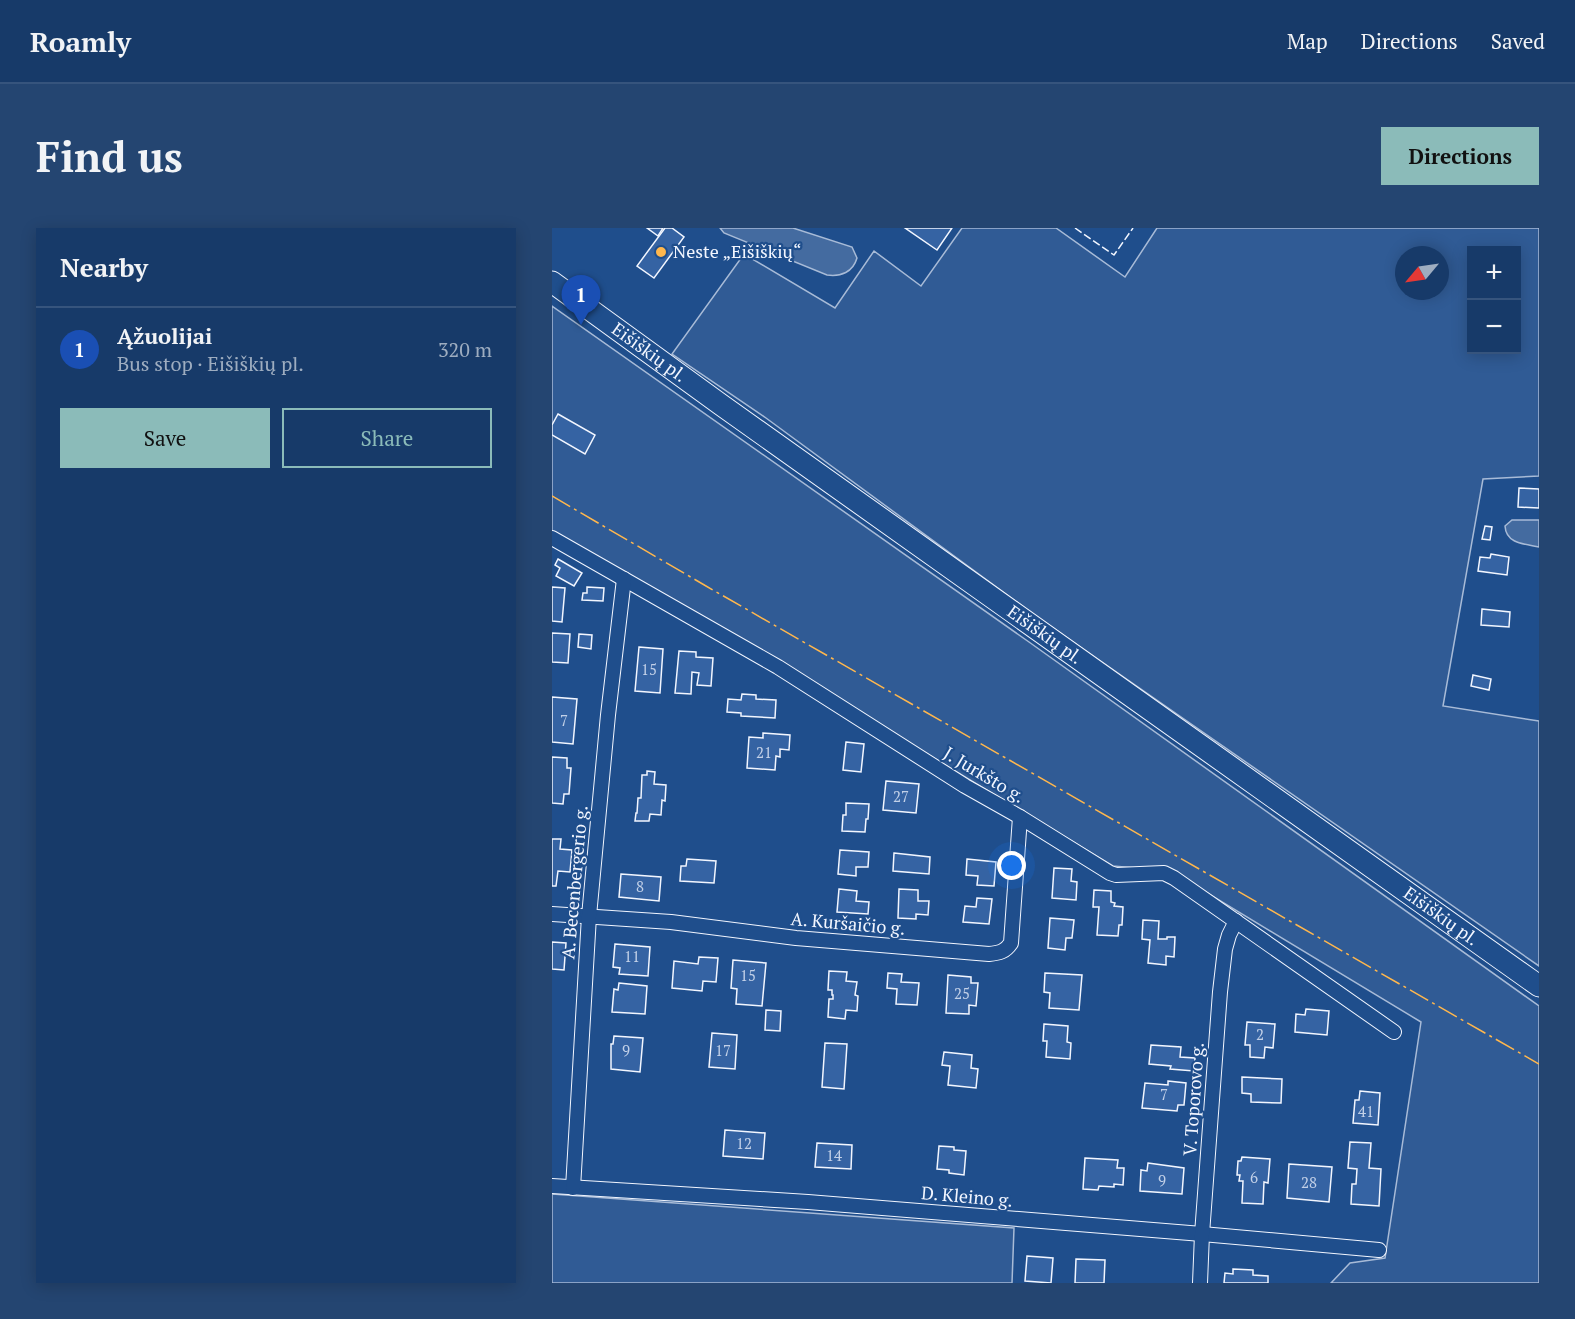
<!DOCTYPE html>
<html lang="en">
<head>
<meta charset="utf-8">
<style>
  body { margin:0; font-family:"PT Serif",serif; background:#244571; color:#f1f3f6 }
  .controls { position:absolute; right:18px; top:18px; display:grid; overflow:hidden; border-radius:0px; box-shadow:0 3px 15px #0003 }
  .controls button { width:54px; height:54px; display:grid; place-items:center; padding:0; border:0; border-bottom:2px solid #36547d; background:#173a69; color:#f1f3f6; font:30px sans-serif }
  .compass { position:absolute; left:843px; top:18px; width:54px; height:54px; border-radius:50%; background:#173a69; box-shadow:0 3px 15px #0003; rotate:241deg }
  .you { position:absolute; left:460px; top:638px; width:21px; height:21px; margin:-15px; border:4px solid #fff; border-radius:50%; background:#1a73e8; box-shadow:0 0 0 9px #1a73e833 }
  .badge { display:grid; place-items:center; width:39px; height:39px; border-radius:50%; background:#8bbbb9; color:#fff; font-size:20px; font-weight:700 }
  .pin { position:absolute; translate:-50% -50px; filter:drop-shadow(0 2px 3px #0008) }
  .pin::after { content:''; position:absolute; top:32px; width:21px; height:18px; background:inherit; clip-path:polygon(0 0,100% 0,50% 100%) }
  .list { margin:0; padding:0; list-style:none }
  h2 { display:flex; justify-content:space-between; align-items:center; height:78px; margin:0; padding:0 24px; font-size:26px }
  h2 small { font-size:20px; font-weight:400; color:#9eadc0 }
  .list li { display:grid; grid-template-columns:39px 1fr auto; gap:18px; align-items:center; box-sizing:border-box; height:84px; padding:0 24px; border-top:2px solid #36547d }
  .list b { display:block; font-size:22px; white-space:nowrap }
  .list p { margin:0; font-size:20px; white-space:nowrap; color:#9eadc0 }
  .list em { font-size:20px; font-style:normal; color:#9eadc0 }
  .actions { display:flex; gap:12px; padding:18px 24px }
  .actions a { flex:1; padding:14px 0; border:2px solid #8bbbb9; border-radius:0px; text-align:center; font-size:21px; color:#8bbbb9 }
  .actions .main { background:#8bbbb9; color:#111 }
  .map { position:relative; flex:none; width:987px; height:1055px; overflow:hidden; border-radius:0px }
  header { display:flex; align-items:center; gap:36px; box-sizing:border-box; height:84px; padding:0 30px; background:#173a69; border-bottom:2px solid #36547d }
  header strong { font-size:28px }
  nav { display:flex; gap:33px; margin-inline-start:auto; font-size:21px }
  .intro { display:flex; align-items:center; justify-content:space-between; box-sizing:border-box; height:144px; padding:0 36px }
  h1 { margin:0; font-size:42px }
  .button { padding:15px 27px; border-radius:0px; background:#8bbbb9; color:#111; font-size:21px; font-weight:700 }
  main { display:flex; gap:36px; padding:0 36px }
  aside { flex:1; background:#173a69; border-radius:0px; box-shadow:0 3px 15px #0003 }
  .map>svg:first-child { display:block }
</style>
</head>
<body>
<header>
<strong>Roamly</strong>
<nav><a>Map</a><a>Directions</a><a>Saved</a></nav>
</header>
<div class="intro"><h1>Find us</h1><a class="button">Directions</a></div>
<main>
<aside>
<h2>Nearby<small></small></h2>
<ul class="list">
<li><span class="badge" style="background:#1a4fb4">1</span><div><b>Ąžuolijai</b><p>Bus stop · Eišiškių pl.</p></div><em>320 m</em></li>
</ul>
<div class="actions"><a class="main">Save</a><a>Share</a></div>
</aside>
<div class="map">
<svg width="987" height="1055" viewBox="0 0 987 1055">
  <rect width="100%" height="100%" fill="#1f4e8c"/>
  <g fill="#305b95" stroke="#a8bbd7" stroke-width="1.5" fill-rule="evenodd">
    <path d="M 410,0 L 504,0 L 573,49 L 605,0 L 987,0 L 987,248 L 931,251 L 891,478 L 987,493 L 987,738 L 481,386 L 214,190 L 120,126 L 192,26 L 283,80 L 322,23 L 369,58 ZM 920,22 L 964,22 L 964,122 L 920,122 ZM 852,27 L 888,27 L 888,63 L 852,63 Z"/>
    <polygon points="0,78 477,414 987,778 987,1055 779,1055 798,1035 833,1030 869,794 619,643 561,638 78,347 0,304"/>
    <polygon points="0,966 462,1000 460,1055 0,1055"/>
  </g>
  <g fill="#446ba0" stroke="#a8bbd7" stroke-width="1.5">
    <path d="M 168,0 L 241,0 L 300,19 L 305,30 C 301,44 289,49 275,47 L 172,5 Z"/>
    <path d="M 960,292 L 987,292 L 987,319 C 973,316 954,316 953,298 Z"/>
  </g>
  <g fill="#3563a3" stroke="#f2f6ff" stroke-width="1.5">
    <polygon points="95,0 111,0 106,8"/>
    <polygon points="113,0 120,0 132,9 102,50 85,38"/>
    <polygon points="353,0 400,0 385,22"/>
    <polygon points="6,186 43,207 33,226 0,207 0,197"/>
    <polygon points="967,260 987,261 987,280 966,279"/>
    <polygon points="933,298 940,299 938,312 930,311"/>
    <polygon points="939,326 957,329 955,347 926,343 928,329 938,330"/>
    <polygon points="6,331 30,345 22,358 4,348 8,340 3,337"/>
    <polygon points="0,359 13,360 10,394 0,393"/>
    <polygon points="35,359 52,360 51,373 30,372 31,365 35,365"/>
    <polygon points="930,381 958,384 957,399 929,397"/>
    <polygon points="0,405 18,406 16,435 0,434"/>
    <polygon points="27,406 40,407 39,421 26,419"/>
    <polygon points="87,419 111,421 108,465 83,463"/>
    <polygon points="127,423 144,424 144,429 161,430 159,458 145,457 147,445 140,444 139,466 123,465"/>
    <polygon points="921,447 939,451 937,462 919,458"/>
    <polygon points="190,466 204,467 204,471 224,472 223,490 189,488 189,485 175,484 176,471 189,472"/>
    <polygon points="0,469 25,471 21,516 0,514"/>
    <polygon points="211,505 238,507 237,522 228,521 228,529 224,528 223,542 195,540 197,509 211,510"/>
    <polygon points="294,514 312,516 309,544 291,542"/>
    <polygon points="0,529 15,530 15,540 19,540 17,566 12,566 11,576 0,575"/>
    <polygon points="95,543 103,544 102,556 114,557 113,573 110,572 109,587 98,586 97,593 83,593 84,585 85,585 86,570 89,570 90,547 95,547"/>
    <polygon points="334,553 367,556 364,585 331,582"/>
    <polygon points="294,575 317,576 316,591 314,591 313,604 290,603 291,587 294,587"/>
    <polygon points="0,611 9,611 8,621 20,622 18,644 6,643 4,658 0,658"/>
    <polygon points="288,622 317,624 316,639 304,639 304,648 286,646"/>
    <polygon points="342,625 378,629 377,646 341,643"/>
    <polygon points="135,631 164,633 162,655 128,653 129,638 134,638"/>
    <polygon points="415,631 444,634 442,658 425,657 426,648 414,647"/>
    <polygon points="502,640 520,641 519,653 525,654 524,672 500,670"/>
    <polygon points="69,646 109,649 107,673 67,669"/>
    <polygon points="287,661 305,663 304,673 317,674 316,686 285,684"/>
    <polygon points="347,661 366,662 366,673 377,673 376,687 364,686 364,691 346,690"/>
    <polygon points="542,662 559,663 559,674 563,675 562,678 571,679 570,697 567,697 566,708 545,707 547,679 541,679"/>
    <polygon points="425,670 440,671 437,696 411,694 413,678 424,679"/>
    <polygon points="498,690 522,692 520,710 514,710 513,722 496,720"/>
    <polygon points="591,692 607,693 606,711 615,711 615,709 623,709 622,729 614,728 614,737 596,735 598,712 590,711"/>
    <polygon points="0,714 14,715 12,742 0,741"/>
    <polygon points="63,716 98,719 96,748 67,746 68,740 61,739"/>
    <polygon points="147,729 166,730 164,754 151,753 150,763 120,760 122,733 146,736"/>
    <polygon points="181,732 214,735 210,778 184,776 185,761 179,760"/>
    <polygon points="277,743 295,744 294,753 305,754 303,767 306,768 305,783 294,782 293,791 276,789 277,771 281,771 281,767 280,767 280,762 276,762"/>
    <polygon points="336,745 350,746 349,754 367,755 365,777 344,776 345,761 335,760"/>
    <polygon points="493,745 530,747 527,782 497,780 498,765 492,764"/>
    <polygon points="396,747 419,749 419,755 426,755 424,778 417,777 417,786 394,785"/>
    <polygon points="67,755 95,758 93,786 60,784 62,761 66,762"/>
    <polygon points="754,781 777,783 775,807 743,804 744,786 753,787"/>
    <polygon points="214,782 229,783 228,803 213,802"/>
    <polygon points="695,794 723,796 721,820 713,819 712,830 698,829 698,817 693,817"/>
    <polygon points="492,796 516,798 515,814 519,815 518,831 494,829 495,813 491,813"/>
    <polygon points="160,805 185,807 183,841 157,839"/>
    <polygon points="62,808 91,810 88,844 59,841 59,816 61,816"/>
    <polygon points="273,815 295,816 292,861 270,859"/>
    <polygon points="599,817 629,819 628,829 643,830 642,843 618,841 619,838 597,836"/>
    <polygon points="392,824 420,827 419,840 426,841 424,860 396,857 398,838 390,837"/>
    <polygon points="690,849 730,851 729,875 699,874 699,866 690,865"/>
    <polygon points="616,853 634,855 632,877 626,877 625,883 590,880 593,855 616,857"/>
    <polygon points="808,863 828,865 826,897 801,895 803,872 807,872"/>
    <polygon points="173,902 213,905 211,931 171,928"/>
    <polygon points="798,914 819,915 817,940 829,941 827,978 799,976 800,956 804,956 805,941 796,940"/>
    <polygon points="265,915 300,917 299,941 263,939"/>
    <polygon points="387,918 402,919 402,922 414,923 412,947 397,945 397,942 385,941"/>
    <polygon points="690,929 718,931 716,955 712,954 711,976 690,975 691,953 687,953 688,947 685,947 686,933 689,933"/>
    <polygon points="533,930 566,932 565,940 572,940 571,957 562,956 562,959 547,958 546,962 531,961"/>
    <polygon points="596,935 632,940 630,966 588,963 589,942 595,943"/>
    <polygon points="737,936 780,939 777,974 735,970"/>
    <polygon points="475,1028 501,1030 499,1055 473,1053"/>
    <polygon points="524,1031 553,1032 552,1055 523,1055"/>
    <polygon points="681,1041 701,1042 701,1047 716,1048 716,1055 672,1055 673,1045 681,1046"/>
  </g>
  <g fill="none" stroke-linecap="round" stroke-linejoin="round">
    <defs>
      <g id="street">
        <polyline points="0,310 226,439 413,558 468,589 558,645 564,647 612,645 622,650 842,804"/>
        <path d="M 0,686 L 119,694 L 244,710 L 437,726 C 447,725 453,724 459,715 L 468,589"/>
        <polyline points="0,958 256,974 650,1006 827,1022"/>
        <polyline points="21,960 37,688 56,487 72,351"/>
        <polyline points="648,1055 650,1006 668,764 673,721 677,707 684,693"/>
      </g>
      <g id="primary">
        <path id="s1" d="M 0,54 L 168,176 L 987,758"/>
      </g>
    </defs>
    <use href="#street" stroke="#f2f6ff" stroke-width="16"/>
    <use href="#primary" stroke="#f2f6ff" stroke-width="23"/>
    <use href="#street" stroke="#1f4e8c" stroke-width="14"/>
    <use href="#primary" stroke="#1f4e8c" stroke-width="21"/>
    <polyline stroke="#f2f6ff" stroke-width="1.5" stroke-dasharray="8 3" stroke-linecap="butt" points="523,0 562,27 581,0"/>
    <polyline stroke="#ffb74d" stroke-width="1.5" stroke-dasharray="21 4.5 3 4.5" stroke-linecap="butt" points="0,268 154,358 987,836"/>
  </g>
  <circle fill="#ffb74d" stroke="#1f4e8c" stroke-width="2" cx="109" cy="24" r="6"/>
  <g text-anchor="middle" stroke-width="4.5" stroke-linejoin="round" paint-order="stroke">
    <g font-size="15" fill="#c3d1e8">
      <text x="97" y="447">15</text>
      <text x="12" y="498">7</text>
      <text x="212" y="530">21</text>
      <text x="349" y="574">27</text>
      <text x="88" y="664">8</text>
      <text x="80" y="734">11</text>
      <text x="196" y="753">15</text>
      <text x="410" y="771">25</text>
      <text x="708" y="812">2</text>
      <text x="74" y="828">9</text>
      <text x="171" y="828">17</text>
      <text x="612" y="872">7</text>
      <text x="814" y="889">41</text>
      <text x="192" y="921">12</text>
      <text x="282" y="933">14</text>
      <text x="702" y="955">6</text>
      <text x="610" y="958">9</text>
      <text x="757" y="960">28</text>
    </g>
    <g font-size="18" fill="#f2f6ff" stroke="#1f4e8c" text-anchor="start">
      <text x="121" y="30">Neste „Eišiškių“</text>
    </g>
    <g font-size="18" fill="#f2f6ff" stroke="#1f4e8c">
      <text dy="6" stroke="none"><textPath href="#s1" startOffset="120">Eišiškių pl.</textPath></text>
      <text dy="6" stroke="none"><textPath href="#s1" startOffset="606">Eišiškių pl.</textPath></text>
      <text transform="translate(432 547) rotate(31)" y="6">J. Jurkšto g.</text>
      <text transform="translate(23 654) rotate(-85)" y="6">A. Becenbergerio g.</text>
      <text dy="6" stroke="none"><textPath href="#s1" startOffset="1092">Eišiškių pl.</textPath></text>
      <text transform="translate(296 696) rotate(5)" y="6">A. Kuršaičio g.</text>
      <text transform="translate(642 871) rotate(-86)" y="6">V. Toporovo g.</text>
      <text transform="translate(415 969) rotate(5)" y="6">D. Kleino g.</text>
    </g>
  </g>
</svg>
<div class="controls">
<button>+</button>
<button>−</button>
</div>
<svg class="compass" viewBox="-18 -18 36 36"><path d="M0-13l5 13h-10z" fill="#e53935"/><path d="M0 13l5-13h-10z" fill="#9eadc0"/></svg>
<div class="you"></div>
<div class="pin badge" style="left:29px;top:97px;background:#1a4fb4">1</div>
</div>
</main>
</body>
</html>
